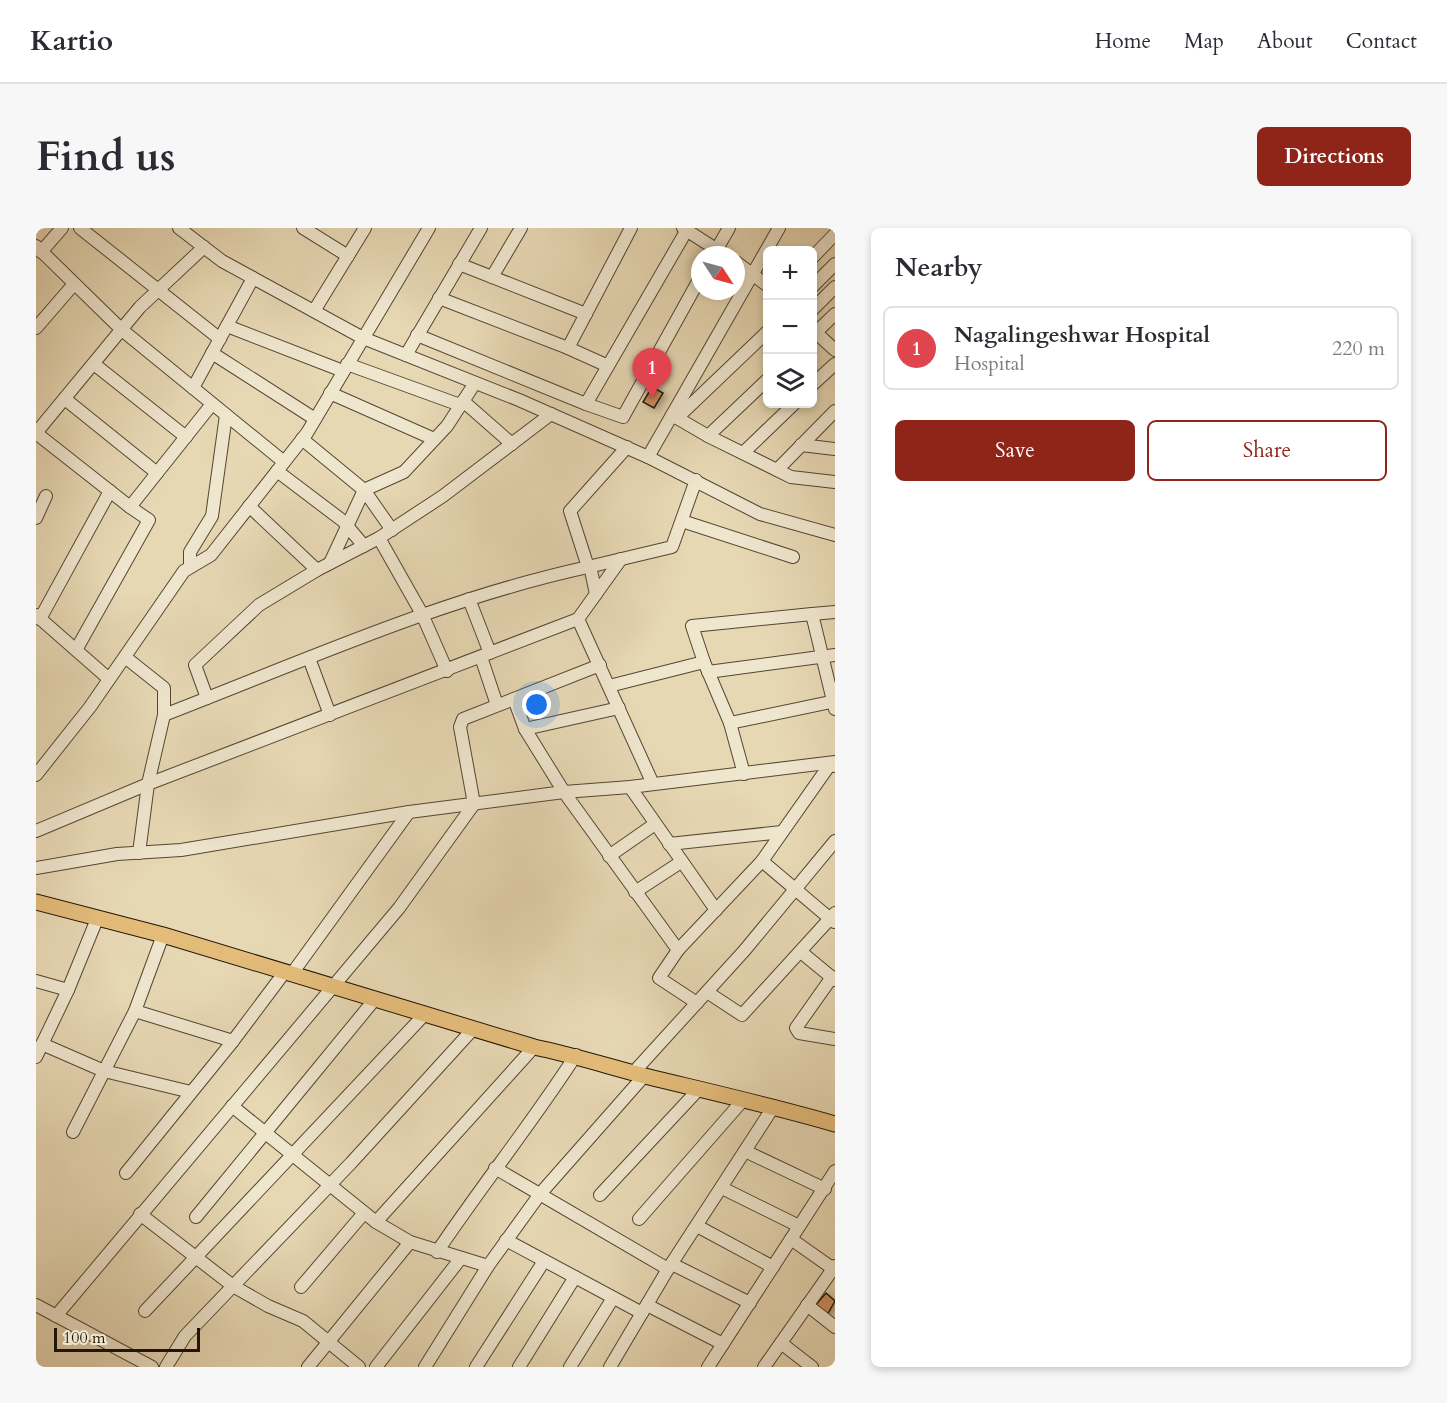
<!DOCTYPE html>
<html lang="en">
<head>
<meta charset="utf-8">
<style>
  body { margin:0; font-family:Cardo,serif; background:#f7f7f7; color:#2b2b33 }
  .controls { position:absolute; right:18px; top:18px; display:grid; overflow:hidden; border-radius:9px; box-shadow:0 3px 9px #0003 }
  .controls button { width:54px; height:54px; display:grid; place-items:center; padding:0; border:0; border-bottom:2px solid #e1e1e2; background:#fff; color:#2b2b33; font:30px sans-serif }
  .compass { position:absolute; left:655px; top:18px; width:54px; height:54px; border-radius:50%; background:#fff; box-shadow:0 3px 9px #0003; rotate:126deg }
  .scale { position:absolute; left:18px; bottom:15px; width:146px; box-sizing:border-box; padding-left:6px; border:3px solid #231606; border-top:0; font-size:16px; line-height:21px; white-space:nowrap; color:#231606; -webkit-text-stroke:4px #efe6ce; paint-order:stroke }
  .you { position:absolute; left:501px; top:477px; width:21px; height:21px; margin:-15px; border:4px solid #fff; border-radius:50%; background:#1a73e8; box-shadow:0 0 0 9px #1a73e833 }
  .badge { display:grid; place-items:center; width:39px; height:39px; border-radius:50%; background:#8f2418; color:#fff; font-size:20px; font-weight:700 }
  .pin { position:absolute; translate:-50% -50px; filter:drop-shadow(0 2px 3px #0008) }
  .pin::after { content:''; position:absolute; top:32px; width:21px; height:18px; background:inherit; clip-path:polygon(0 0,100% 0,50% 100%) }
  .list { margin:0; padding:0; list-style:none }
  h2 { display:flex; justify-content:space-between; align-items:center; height:78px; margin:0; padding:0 24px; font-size:26px }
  h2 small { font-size:20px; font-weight:400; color:#7c7c81 }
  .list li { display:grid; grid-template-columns:39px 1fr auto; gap:18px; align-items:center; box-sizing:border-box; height:84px; margin:0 12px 12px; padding:0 12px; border:2px solid #e1e1e2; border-radius:9px }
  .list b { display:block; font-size:22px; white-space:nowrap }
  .list p { margin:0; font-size:20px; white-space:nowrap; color:#7c7c81 }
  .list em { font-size:20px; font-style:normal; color:#7c7c81 }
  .actions { display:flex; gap:12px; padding:18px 24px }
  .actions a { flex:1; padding:14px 0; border:2px solid #8f2418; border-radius:9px; text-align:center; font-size:21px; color:#8f2418 }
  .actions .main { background:#8f2418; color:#fff }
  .icon { flex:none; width:33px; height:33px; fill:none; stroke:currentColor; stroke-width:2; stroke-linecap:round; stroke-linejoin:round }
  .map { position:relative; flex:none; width:799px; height:1139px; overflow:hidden; border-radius:9px }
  header { display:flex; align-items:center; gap:36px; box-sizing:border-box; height:84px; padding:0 30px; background:#fff; border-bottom:2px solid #e1e1e2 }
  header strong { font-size:28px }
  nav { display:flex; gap:33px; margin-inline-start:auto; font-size:21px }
  .intro { display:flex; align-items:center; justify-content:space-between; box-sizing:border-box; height:144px; padding:0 36px }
  h1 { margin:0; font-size:42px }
  .button { padding:15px 27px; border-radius:9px; background:#8f2418; color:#fff; font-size:21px; font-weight:700 }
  main { display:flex; gap:36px; padding:0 36px }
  aside { flex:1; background:#fff; border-radius:9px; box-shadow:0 3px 9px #0003 }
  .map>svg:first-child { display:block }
</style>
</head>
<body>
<header>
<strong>Kartio</strong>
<nav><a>Home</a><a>Map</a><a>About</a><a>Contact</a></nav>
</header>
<div class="intro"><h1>Find us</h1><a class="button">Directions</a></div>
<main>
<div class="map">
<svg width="799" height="1139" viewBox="0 0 799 1139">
  <defs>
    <filter id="shadow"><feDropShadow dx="4" dy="2.5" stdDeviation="3" flood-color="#0004"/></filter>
  </defs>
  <rect width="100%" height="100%" fill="#e7d8b4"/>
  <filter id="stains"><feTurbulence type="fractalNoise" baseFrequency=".00333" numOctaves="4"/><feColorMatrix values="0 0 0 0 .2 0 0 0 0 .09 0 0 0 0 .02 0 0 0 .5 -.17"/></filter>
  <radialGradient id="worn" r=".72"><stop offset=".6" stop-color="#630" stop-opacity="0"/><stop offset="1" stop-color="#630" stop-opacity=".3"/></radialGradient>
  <g fill="#d08f62" stroke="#231606" stroke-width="1.5" filter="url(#shadow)">
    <polygon points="616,159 627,165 618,180 607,174"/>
    <polygon points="790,1065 799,1073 790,1089 778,1079"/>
  </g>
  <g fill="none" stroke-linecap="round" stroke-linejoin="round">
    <defs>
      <g id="minor">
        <polyline points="44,0 184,111"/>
        <polyline points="143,0 186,33 327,110 483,172 612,229 743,0"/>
        <polyline points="267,0 312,28"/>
        <polyline points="647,0 689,27"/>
        <polyline points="0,18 86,102 248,234"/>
        <polyline points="5,24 26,0"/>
        <polyline points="678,26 693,0"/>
        <polyline points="776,30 799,6"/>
        <polyline points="700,34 732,58"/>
        <polyline points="423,36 550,86"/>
        <polyline points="456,49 485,0"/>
        <polyline points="776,59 799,36"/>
        <polyline points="403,70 532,120 595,0"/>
        <polyline points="776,82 799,59"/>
        <polyline points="278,83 329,0"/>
        <polyline points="191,98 307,143"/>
        <polyline points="0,100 38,56"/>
        <polyline points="776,101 799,122"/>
        <polyline points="381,107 550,176 652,0"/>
        <polyline points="776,108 799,86"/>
        <polyline points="532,120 572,138"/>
        <polyline points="176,125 279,191"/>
        <polyline points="370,127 445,0"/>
        <polyline points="58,136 150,209"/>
        <polyline points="311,136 424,177"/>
        <polyline points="776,157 799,136"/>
        <polyline points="157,160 217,50"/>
        <polyline points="294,165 398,211"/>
        <polyline points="29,171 121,245 176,176"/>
        <polyline points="427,173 476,216"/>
        <polyline points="550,176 587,189 664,50"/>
        <polyline points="636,187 672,208 732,151"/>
        <polyline points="641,190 732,103"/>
        <polyline points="0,205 104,79 168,19"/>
        <polyline points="0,205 94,279 121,245"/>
        <polyline points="672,208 755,249 799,254"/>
        <polyline points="266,211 328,262 368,244 411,198 439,155"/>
        <polyline points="765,217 799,221"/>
        <polyline points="707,225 758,176"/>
        <polyline points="612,229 724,286 799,307"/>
        <polyline points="741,242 799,183"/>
        <polyline points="241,243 307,293 328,318"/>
        <polyline points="213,278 281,342 343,310"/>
        <polyline points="0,290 10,268"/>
        <polyline points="646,293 757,329"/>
        <polyline points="294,335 328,262 356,302"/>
        <polyline points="554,338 560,366"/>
        <polyline points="154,339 154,324 176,288 190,187"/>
        <polyline points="552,339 636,319 660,252"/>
        <polyline points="433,371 454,425"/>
        <polyline points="776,386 799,384"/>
        <polyline points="0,387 73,451"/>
        <polyline points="4,391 74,263"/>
        <polyline points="542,391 585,331"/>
        <polyline points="40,422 113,292 94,279"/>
        <polyline points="89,429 128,460 128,487"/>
        <polyline points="445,429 461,477"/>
        <polyline points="273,430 294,487"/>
        <polyline points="668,434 694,495 799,473"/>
        <polyline points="411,443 386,386 343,310 407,268 515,186"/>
        <polyline points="672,444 799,427"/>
        <polyline points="573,458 668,434 656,398 776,386 799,481"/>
        <polyline points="171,470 159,437 223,377 281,342"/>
        <polyline points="478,471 489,501"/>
        <polyline points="583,480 489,501 528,564 642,722 726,633 795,535 798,538"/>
        <polyline points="694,495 708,546"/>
        <polyline points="0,547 54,479 148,343 175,327 271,205 393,0"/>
        <polyline points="594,559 680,682"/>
        <polyline points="0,603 112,556 542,391 617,556"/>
        <polyline points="633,616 746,604"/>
        <path d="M 103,625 L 112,556 L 128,487 C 268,433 405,371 552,339 L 534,283 L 591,219"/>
        <polyline points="573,628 619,596"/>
        <polyline points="726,633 798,694"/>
        <polyline points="0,640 81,626 145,622 373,584 528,564 594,559 799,534"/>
        <polyline points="599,664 645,634"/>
        <polyline points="642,722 623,750 661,775"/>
        <polyline points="765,724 799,752"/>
        <polyline points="255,747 373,584"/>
        <polyline points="796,749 760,800 763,805 799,811"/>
        <polyline points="0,753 32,762"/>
        <polyline points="671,764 706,787 799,685"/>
        <polyline points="99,783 197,813"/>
        <polyline points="6,816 68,843 155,864"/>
        <polyline points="0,829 32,762 61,691"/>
        <polyline points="597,845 708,723 799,613"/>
        <polyline points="196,878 340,994 374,1014 452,1038"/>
        <polyline points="37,904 99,783 127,707"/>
        <polyline points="709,923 789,961"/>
        <polyline points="459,940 632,1041 738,878"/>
        <polyline points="90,945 197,813 248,745"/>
        <polyline points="686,960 763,998"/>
        <polyline points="564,967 663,861"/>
        <polyline points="104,986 197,1058 232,1078 267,1093 323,1139"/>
        <polyline points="160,989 339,771"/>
        <polyline points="603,991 708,871"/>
        <polyline points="340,994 498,819"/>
        <polyline points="661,998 737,1039"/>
        <polyline points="755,1011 799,1042"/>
        <polyline points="470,1012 606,1085"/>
        <path d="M 401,1024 C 446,957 496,895 540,827"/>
        <polyline points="636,1036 714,1075"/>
        <polyline points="265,1059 328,985"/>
        <polyline points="0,1077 116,1139"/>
        <polyline points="611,1077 687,1116"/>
        <polyline points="771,1077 799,1099"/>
        <polyline points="109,1083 389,786"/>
        <polyline points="20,1088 363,680 438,576 424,499 427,491 564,437"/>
        <polyline points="745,1115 776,1139"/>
        <polyline points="130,1139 149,1108 315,935 438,800"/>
        <polyline points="272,1139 374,1014"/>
        <polyline points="340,1139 425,1030"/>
        <polyline points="389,1139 452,1038 504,966 608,848"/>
        <polyline points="440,1139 508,1033"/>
        <polyline points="483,1139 539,1049"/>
        <polyline points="534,1139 577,1070"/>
        <polyline points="574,1139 632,1041"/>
        <polyline points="672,1139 799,943"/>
        <polyline points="728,1139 799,1038"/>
      </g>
      <path id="major" d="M 0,674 L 127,707 L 498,819 C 537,827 574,839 613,849 C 675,864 737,878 799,896"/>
    </defs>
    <use href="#minor" stroke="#544632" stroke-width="14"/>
    <use href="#major" stroke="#231606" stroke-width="17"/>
    <use href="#minor" stroke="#efe6ce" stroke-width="12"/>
    <use href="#major" stroke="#e4bc7a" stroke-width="15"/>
  </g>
  <rect width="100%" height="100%" filter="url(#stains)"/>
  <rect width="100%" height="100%" fill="url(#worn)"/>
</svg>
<div class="controls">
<button>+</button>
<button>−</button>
<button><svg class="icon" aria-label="layers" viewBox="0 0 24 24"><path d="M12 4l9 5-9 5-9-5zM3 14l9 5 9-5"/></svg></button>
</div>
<svg class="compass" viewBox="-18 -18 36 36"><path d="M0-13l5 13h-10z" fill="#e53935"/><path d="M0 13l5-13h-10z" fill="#7c7c81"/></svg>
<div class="scale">100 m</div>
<div class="you"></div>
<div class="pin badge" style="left:616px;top:170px;background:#e0444e">1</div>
</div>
<aside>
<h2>Nearby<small></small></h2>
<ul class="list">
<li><span class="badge" style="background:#e0444e">1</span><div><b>Nagalingeshwar Hospital</b><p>Hospital</p></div><em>220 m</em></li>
</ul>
<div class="actions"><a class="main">Save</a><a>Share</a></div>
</aside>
</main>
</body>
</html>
